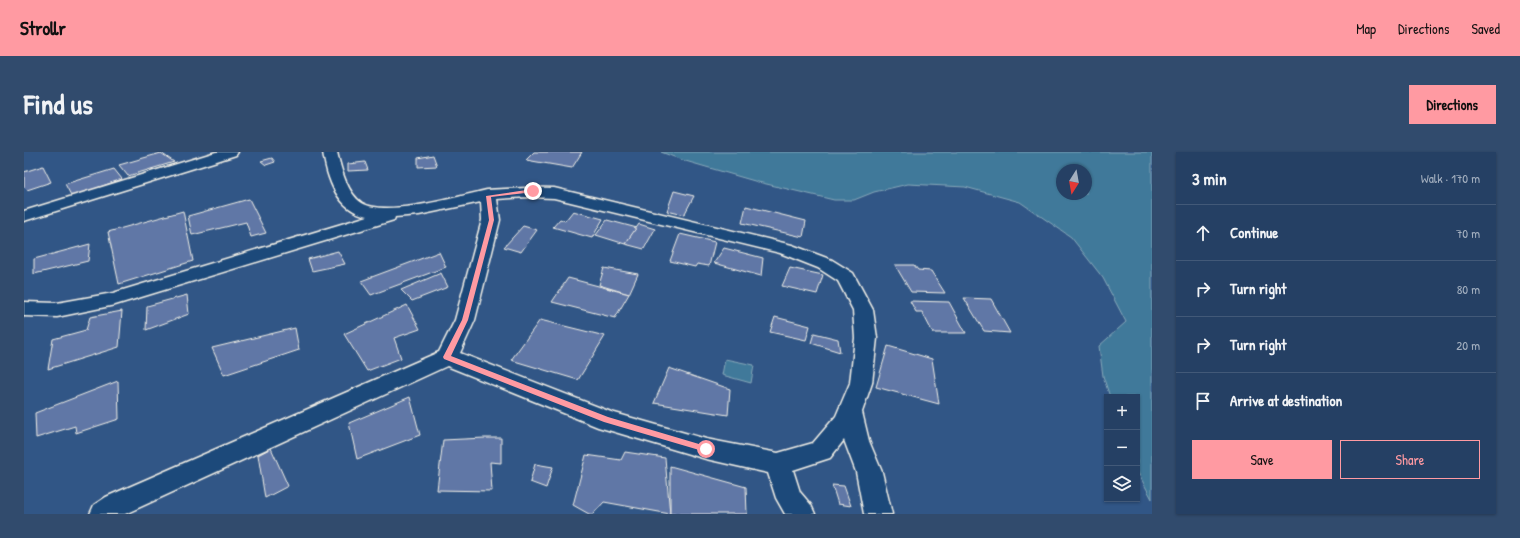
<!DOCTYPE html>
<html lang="en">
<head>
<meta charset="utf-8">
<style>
  body { margin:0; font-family:"Patrick Hand",sans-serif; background:#314b6d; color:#f1f3f6 }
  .controls { position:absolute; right:12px; bottom:12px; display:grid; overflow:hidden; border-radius:0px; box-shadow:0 1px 3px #0004 }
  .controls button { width:36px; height:36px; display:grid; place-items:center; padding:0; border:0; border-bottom:1px solid #425978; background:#254064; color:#f1f3f6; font:20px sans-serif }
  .compass { position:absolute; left:1032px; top:12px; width:36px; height:36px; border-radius:50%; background:#254064; box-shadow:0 1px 3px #0004; rotate:191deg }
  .stop { position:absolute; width:12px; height:12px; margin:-9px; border:3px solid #ff9aa2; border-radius:50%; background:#fff }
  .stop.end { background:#ff9aa2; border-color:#fff; box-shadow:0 1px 4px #0008 }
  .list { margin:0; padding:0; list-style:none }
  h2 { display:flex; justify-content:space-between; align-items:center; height:52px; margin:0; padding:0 16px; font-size:17px }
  h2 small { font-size:13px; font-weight:400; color:#a3afbf }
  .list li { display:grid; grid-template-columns:26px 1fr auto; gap:12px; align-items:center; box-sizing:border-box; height:56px; padding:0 16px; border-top:1px solid #425978 }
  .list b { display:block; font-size:15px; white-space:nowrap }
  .list em { font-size:13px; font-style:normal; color:#a3afbf }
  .actions { display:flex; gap:8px; padding:12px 16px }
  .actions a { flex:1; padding:9px 0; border:1px solid #ff9aa2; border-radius:0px; text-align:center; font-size:14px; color:#ff9aa2 }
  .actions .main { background:#ff9aa2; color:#111 }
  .icon { flex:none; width:22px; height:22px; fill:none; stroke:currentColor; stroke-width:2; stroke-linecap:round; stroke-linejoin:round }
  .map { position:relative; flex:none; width:1128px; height:362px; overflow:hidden; border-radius:0px }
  header { display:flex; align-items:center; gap:24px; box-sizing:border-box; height:56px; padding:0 20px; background:#ff9aa2; color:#111 }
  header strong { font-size:19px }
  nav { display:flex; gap:22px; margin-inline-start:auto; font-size:14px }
  .intro { display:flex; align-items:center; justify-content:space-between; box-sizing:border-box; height:96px; padding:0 24px }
  h1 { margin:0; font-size:28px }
  .button { padding:10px 18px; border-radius:0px; background:#ff9aa2; color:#111; font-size:14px; font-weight:700 }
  main { display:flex; gap:24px; padding:0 24px }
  aside { flex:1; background:#254064; border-radius:0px; box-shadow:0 1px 3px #0004 }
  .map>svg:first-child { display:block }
</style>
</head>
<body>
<header>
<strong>Strollr</strong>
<nav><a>Map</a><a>Directions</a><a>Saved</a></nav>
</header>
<div class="intro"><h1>Find us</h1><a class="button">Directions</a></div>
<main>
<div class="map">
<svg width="1128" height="362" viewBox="0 0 1128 362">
  <rect width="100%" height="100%" fill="#315686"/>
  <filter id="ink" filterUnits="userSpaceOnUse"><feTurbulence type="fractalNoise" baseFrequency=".025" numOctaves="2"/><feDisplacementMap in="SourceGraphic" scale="8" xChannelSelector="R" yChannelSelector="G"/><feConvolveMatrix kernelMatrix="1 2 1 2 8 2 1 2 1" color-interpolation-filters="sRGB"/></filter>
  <g filter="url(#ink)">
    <g fill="#40799a" stroke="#88a9b9" fill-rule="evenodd">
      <path d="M 637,0 L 1128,0 L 1128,347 L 1113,319 L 1113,245 L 1086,245 L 1079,224 L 1075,194 L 1102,170 L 1079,126 L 1047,85 L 996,50 L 941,35 L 884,32 L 850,40 L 830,48 L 810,48 L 734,30 L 658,8 ZM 1038,18 L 1062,18 L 1062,42 L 1038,42 Z"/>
      <polygon points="701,207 730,213 727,231 698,223"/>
    </g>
    <g fill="#6077a6" stroke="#f4f1e8">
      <polygon points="510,0 558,0 548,16 502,8"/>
      <polygon points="137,1 150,10 104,24 95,13"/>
      <polygon points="409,3 413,14 394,15 394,6"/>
      <polygon points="248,6 251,10 242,13 237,9"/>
      <polygon points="341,10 344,18 324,19 324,12"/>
      <polygon points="19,14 27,30 3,38 0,35 0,20"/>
      <polygon points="90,17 98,27 48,45 41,32"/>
      <polygon points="650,39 670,44 660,63 643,59"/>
      <polygon points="225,47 242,81 227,85 222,70 168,83 164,64"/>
      <polygon points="722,54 782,69 779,85 718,71"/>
      <polygon points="159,59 169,109 95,132 84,80"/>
      <polygon points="549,59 579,67 568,86 529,75 536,67 541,69"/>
      <polygon points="583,68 613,76 601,92 572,83"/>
      <polygon points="615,72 631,77 620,97 601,92"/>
      <polygon points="499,74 513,78 497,100 480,95"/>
      <polygon points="656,82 691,90 685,114 673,112 671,115 646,109"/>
      <polygon points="66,92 64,109 10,122 10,107"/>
      <polygon points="700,96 739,106 737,124 690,111"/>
      <polygon points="314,99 321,112 288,119 284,107"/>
      <polygon points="415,100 422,115 347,143 337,129"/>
      <polygon points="871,113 890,113 894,118 907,119 921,141 887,140"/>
      <polygon points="580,116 614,122 605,142 575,133"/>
      <polygon points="766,116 799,123 793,142 758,134"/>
      <polygon points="417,121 424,135 388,149 377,138"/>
      <polygon points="544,126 605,142 591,166 528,150"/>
      <polygon points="163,143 165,162 122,178 123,154"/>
      <polygon points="940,146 967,147 986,181 960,179"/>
      <polygon points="886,149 925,150 942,181 909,181 898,160 892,160"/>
      <polygon points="383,153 396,177 370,186 377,206 343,219 320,182"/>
      <polygon points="98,159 95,195 24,217 29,187 62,178 66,165"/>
      <polygon points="751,165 786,174 782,188 746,180"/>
      <polygon points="516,168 581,184 554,228 487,208"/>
      <polygon points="271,176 275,198 200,223 188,196"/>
      <polygon points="790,181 814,187 816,200 787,191"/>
      <polygon points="864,194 908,207 915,252 852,235"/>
      <polygon points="645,216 706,237 704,263 630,251"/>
      <polygon points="94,229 95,267 52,281 51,274 12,286 11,261"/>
      <polygon points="386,245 396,283 333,307 325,271"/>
      <polygon points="461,286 477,286 477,311 466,310 468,339 413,338 419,288"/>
      <polygon points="247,296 264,334 241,346 234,303"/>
      <polygon points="601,300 641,306 646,362 580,350 569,362 565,362 549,353 562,303 597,308"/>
      <polygon points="511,312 529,315 522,336 506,330"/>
      <polygon points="646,314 722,335 723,362 646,362"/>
      <polygon points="808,333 820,334 827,354 814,352"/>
    </g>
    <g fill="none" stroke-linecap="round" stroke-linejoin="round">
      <defs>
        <g id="minor">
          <polygon points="192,0 214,0 212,3 0,69 0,59"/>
          <path d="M 299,0 L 313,0 C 317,17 323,41 338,51 C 360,64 421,48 446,42 C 451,41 458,39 463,38 C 486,37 507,35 530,36 L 768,93 L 808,108 L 829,121 L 849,158 L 853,186 L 848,231 L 838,260 L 845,289 L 858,320 L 868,362 L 840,362 L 832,320 L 820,288 L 806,306 L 769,318 L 776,340 L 787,353 L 791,362 L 761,362 L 752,346 L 744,321 L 682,307 L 574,275 L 423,214 L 101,362 L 66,362 L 70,353 L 82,345 L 415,200 L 431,168 L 458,68 L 457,50 L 395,63 L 371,65 L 370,68 L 91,153 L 33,165 L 0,164 L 0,150 L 33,151 L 89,141 L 344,64 C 314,59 303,27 299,0 ZM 504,45 L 530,46 L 756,101 L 794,116 L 814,129 L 829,158 L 831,186 L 826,231 L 812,264 L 789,291 L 754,301 L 682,287 L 587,260 L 436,201 L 451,168 L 476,68 L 473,47 Z"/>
        </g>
      </defs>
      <use href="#minor" stroke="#f4f1e8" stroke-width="3"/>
      <use href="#minor" fill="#1f4a7a" fill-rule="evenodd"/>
    </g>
  </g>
  <polygon fill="#ff9aa2" points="509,37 510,40 467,45 470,68 444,168 427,204 584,265 685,295 685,299 682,300 580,270 420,207 419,205 438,168 465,68 462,44"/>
</svg>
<div class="controls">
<button>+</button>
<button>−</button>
<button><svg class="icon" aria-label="layers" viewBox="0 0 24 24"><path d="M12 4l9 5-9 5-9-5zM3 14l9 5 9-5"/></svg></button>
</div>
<svg class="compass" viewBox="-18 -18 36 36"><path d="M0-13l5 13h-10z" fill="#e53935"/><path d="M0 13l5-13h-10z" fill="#a3afbf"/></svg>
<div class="stop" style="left:682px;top:297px"></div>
<div class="stop end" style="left:509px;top:39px"></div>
</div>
<aside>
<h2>3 min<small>Walk · 170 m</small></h2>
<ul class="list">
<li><svg class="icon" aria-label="ahead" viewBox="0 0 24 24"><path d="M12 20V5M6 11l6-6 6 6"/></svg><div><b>Continue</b></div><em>70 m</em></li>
<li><svg class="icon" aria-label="right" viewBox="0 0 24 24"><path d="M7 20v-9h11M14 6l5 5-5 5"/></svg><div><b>Turn right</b></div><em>80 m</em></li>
<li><svg class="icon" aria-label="right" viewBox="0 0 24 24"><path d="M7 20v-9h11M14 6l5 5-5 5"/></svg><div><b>Turn right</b></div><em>20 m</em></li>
<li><svg class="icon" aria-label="arrive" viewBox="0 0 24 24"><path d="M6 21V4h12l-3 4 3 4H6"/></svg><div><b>Arrive at destination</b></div></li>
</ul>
<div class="actions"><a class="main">Save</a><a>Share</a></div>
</aside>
</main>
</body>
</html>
